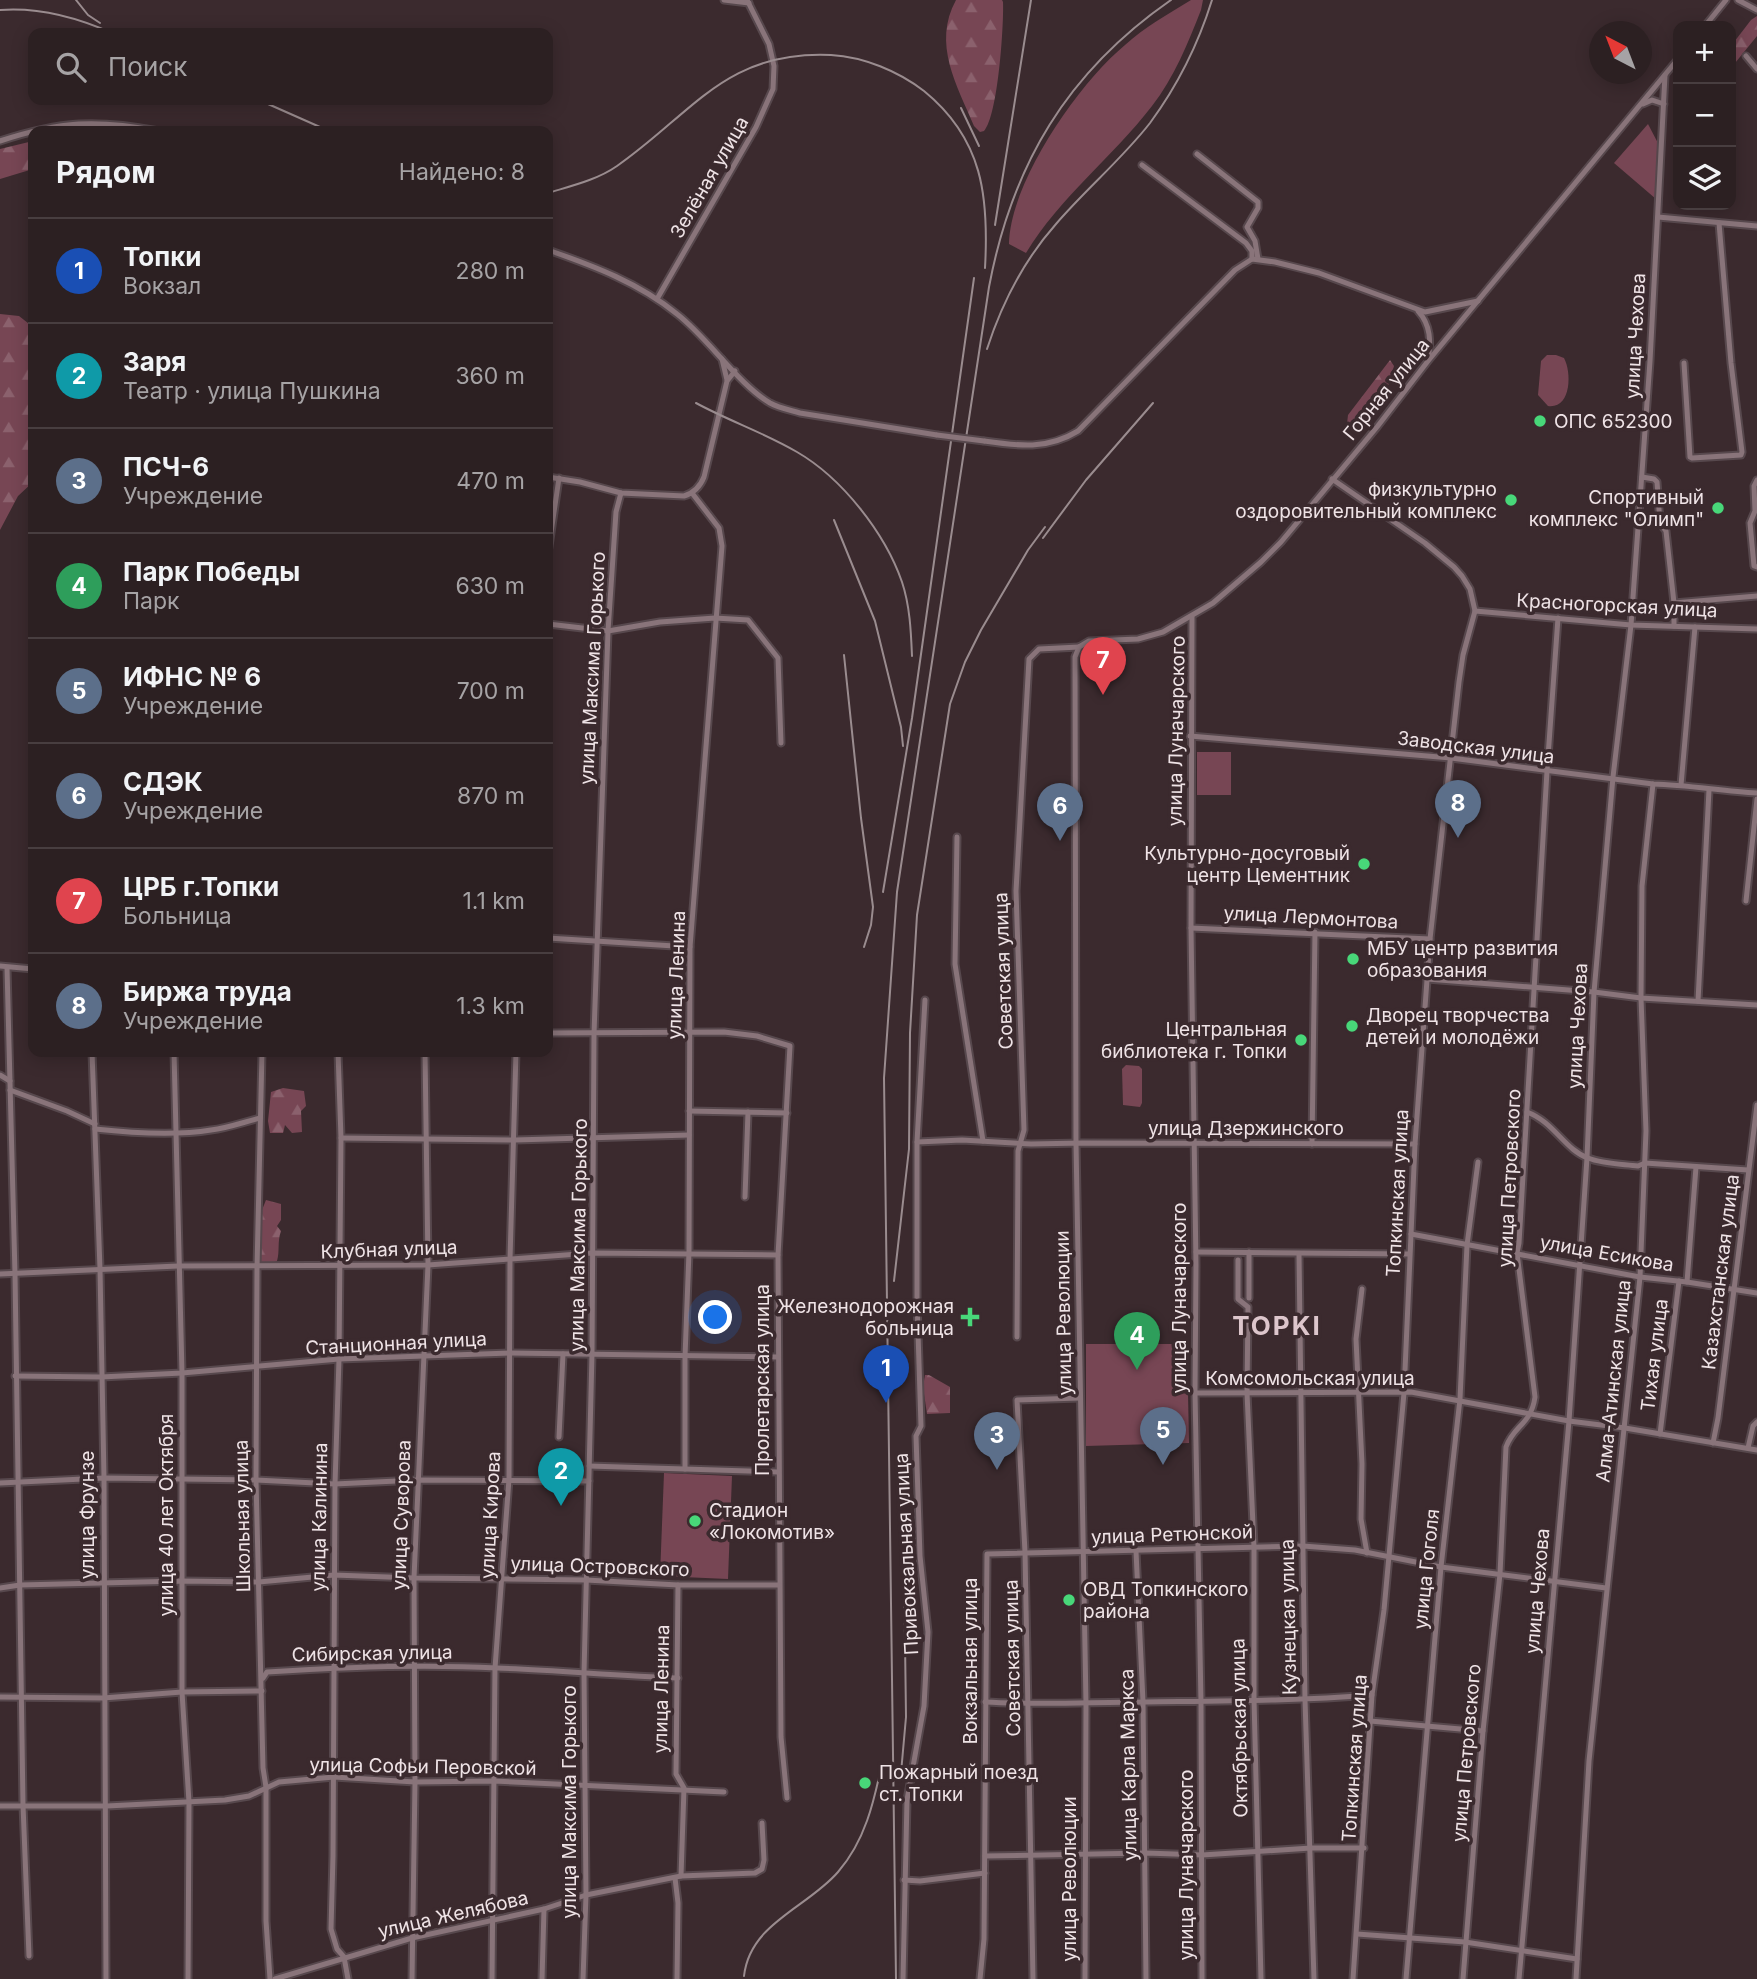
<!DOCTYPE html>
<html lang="ru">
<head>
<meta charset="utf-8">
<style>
  body { margin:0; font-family:Inter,sans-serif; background:#34282a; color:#f1f3f6 }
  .controls { position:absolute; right:21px; top:21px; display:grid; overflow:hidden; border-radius:14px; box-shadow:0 4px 18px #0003 }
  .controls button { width:63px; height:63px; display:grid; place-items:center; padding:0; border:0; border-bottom:2px solid #483e40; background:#2c2022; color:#f1f3f6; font:35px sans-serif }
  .compass { position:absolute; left:1589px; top:21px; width:63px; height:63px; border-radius:50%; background:#2c2022; box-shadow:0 4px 18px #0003; rotate:318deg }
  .you { position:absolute; left:716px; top:1318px; width:24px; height:24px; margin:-18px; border:5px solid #fff; border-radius:50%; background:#1a73e8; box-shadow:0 0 0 10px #1a73e833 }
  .badge { display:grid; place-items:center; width:46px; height:46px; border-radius:50%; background:#d93025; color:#fff; font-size:23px; font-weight:700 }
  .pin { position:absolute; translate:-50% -58px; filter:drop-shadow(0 2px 4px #0008) }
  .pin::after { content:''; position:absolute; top:37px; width:24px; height:21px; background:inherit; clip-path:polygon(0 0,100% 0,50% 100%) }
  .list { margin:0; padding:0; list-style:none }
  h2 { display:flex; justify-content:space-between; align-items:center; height:91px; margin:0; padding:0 28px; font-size:30px }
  h2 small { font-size:23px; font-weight:400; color:#a6a3a5 }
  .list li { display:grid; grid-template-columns:46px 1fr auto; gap:21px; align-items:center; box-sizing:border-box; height:105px; padding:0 28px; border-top:2px solid #483e40 }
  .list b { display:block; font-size:26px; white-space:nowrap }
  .list p { margin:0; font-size:23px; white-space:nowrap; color:#a6a3a5 }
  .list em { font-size:23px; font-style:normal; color:#a6a3a5 }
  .icon { flex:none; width:38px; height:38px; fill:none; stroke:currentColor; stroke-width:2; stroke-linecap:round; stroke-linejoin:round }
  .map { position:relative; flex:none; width:1757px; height:1979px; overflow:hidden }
  .search { position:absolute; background:#2c2022; box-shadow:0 4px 18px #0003; left:28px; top:28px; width:525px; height:77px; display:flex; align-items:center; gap:18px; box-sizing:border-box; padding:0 24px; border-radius:14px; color:#a6a3a5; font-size:26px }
  .panel { position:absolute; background:#2c2022; box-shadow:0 4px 18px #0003; left:28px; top:126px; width:525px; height:931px; border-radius:14px }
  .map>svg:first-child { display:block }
</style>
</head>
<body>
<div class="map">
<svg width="1757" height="1979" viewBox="0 0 1757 1979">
  <defs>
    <pattern id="forest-firs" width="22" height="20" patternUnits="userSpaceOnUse" patternTransform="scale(1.75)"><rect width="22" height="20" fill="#774654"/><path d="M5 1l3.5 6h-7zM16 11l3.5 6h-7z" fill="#8b616d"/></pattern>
  </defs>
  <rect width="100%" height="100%" fill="#3b2a2e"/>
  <g fill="#774654">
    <path d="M 1191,0 L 1203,0 L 1201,10 C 1188,43 1174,78 1152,106 C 1112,158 1060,197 1026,253 L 1009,244 C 1010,182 1078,84 1125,45 C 1145,27 1168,14 1191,0 Z"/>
    <polygon points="1648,124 1660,147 1656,199 1614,163"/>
    <path d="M 1547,355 L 1556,355 L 1564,358 C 1572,373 1571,409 1548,406 L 1538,395 L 1541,361 Z"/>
    <rect x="1197" y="752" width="34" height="43"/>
    <polygon points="1126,1065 1139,1066 1142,1069 1142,1103 1140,1107 1123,1105 1122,1069"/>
    <polygon points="1086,1344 1187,1344 1189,1443 1086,1446"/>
    <polygon points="664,1473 732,1476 728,1579 660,1576"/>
  </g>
  <g fill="url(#forest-firs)">
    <path d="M 956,0 L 1002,0 L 1003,2 C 1004,25 998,116 984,131 L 980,132 L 974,126 C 957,85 932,44 956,0 Z"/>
    <polygon points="1757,16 1757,36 1731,68 1731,46 1751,20"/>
    <polygon points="33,141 33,169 0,179 0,149"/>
    <polygon points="0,314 19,316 33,327 33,482 18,496 0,530"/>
    <path d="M 1390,360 L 1394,366 C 1392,372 1392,377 1390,382 C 1383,395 1363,424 1349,427 L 1347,424 L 1348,415 Z"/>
    <polygon points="283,1088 304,1091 306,1106 301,1111 302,1132 292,1133 285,1125 283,1133 270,1133 268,1121 271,1092"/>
    <path d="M 266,1200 L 281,1204 L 281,1220 L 277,1226 L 281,1231 C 277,1242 280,1251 277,1261 L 269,1264 L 260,1262 L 260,1255 L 262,1210 Z"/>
    <polygon points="925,1375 929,1375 950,1387 950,1413 927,1414 923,1387"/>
  </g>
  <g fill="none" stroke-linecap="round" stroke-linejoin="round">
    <defs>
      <g id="minor">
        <polyline points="724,0 749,3"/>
        <polyline points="1738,0 1757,10"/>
        <polyline points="1705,26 1726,0"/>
        <polyline points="1746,56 1757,69"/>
        <polyline points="1643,104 1652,100 1664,104"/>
        <path d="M 0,141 C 61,121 96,119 159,131"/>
        <polyline points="1197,154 1258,202 1258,208 1247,227 1255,241 1258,259"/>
        <polyline points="1142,165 1246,243 1252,251 1252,259"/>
        <polyline points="1658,217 1757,226"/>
        <path d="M 548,250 C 594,266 639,283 677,314 C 708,338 738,384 770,403 C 779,408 790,410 800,413 L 937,435"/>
        <polyline points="657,299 756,127 773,89 774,66 769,44 747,0"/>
        <path d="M 1418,311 C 1431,325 1431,342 1428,360"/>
        <polyline points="722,359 727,380"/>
        <polyline points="1684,363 1690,457 1692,458 1741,455 1742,452 1731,363 1719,223"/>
        <path d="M 984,441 C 1019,446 1047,450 1078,431 L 1235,270 L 1252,259 L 1275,262 L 1319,273 L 1425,312 L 1478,301"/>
        <path d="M 548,477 L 580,482 L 621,493 L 684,496 C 694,493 700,487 704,477 L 727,381 L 735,371"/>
        <polyline points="1642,477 1654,479 1657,482 1660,523 1666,531 1674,603"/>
        <polyline points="1332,479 1425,543 1454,567 1462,576 1470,589 1475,611 1463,655 1459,682 1430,939 1415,1144 1404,1393 1384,1610 1372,1695 1353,1979"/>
        <polyline points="1757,480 1754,486 1755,511 1750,523 1754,566 1757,567"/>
        <polyline points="548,553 559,478"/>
        <polyline points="1475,611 1631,625 1757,629"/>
        <polyline points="1192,617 1191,928 1196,1265 1195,1393 1201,1702 1202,1979"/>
        <polyline points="548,624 608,631 660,622 715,618 748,620 778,658 781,743"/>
        <polyline points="1674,626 1674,603 1757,596"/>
        <polyline points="1079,647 1075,657 1076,1143 1086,1704 1085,1979"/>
        <polyline points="1079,647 1089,641 1138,639 1163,632 1213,603 1261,562 1281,542 1377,427 1428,361 1678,59"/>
        <path d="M 1190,736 L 1451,758 L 1653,784 C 1688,785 1722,791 1757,793"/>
        <polyline points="1681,785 1695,627"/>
        <polyline points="957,837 955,964 983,1141"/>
        <polyline points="1746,901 1757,799"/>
        <polyline points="1191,928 1430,939"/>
        <polyline points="548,938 690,947"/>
        <polyline points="0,966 33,969"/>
        <polyline points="7,968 15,1274 23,1805 29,1956"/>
        <polyline points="1427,979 1594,992 1641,998 1757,1005"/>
        <polyline points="1698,1001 1709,790"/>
        <polyline points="548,1033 724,1032 757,1036 790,1046 778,1255 781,1737 787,1798"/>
        <polyline points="92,1052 100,1269 104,1478 106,1979"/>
        <polyline points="174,1052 182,1373 182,1692 189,1802 188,1979"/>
        <polyline points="262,1052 257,1268 256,1480 263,1768 266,1787 266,1921 270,1979"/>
        <polyline points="338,1052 341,1138 339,1359 335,1484 333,1856 331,1929 337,1949 344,1957 348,1979"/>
        <polyline points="0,1075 10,1081"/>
        <polyline points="10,1090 67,1111 95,1124"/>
        <polyline points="689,1111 787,1113"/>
        <path d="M 1527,1112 C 1554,1122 1565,1150 1588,1158 C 1603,1164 1622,1164 1638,1166 L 1645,1163 L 1748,1170"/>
        <path d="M 95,1129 C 132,1133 174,1136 211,1130 C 228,1128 244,1122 260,1118"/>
        <polyline points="341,1138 515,1140 689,1135"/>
        <polyline points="917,1142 962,1140 1031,1144 1082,1143 1415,1144"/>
        <polyline points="1312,1144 1315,932"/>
        <polyline points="745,1197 748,1112"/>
        <polyline points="1411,1234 1640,1277 1687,1282 1757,1293"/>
        <polyline points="1196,1252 1409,1254"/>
        <polyline points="1299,1254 1305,1700 1314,1979"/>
        <polyline points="1238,1260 1238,1299 1248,1307 1247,1393 1254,1547 1254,1699 1261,1979"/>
        <polyline points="0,1274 178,1266 428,1265 592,1253 778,1255"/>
        <polyline points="1687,1282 1696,1167"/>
        <polyline points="1362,1289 1356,1339 1362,1464 1361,1519 1367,1553"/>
        <polyline points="1249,1298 1249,1252"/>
        <polyline points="1017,1337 1018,1151 1024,1130 1016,891 1029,659 1039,649 1079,647"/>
        <polyline points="15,1376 101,1377 182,1373 339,1359 511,1353 778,1357"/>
        <polyline points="1195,1393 1411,1392 1569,1421 1625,1428 1757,1450"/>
        <polyline points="1660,1434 1679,1281"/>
        <polyline points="559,1437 563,1354"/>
        <polyline points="1713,1443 1718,1418 1757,1105"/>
        <polyline points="1748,1448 1753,1426 1757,1422"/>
        <polyline points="589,1466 778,1472"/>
        <polyline points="685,1469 685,1357 689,1252 690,947 722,546 719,528 692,493"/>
        <polyline points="0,1483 104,1478 256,1480 335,1484 417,1480 589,1481"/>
        <polyline points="1136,1551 1143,1702 1146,1979"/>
        <polyline points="678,1585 676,1774 684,1788 681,1876"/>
        <polyline points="0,1588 20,1585 181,1581 259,1582 334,1575 414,1578 586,1580 678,1585 779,1585"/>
        <path d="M 263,1678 L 267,1672 C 343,1667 420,1664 497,1668 C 557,1670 617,1676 678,1678"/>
        <polyline points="0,1697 103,1698 182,1692 262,1691"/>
        <path d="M 985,1702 C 1039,1705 1092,1702 1146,1702 C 1221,1701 1297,1701 1372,1695"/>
        <polyline points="1370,1721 1483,1731"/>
        <polyline points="0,1806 107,1806 225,1800 249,1796 279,1782 334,1777 415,1782 494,1781 724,1792"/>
        <polyline points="985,1856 1146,1853 1202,1855 1311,1848 1364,1848"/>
        <polyline points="675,1878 678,1903 677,1979"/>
        <polyline points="904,1880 920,1881 985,1873"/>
        <polyline points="1357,1934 1465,1942 1577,1959"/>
        <polyline points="275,1979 412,1938 544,1909 586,1895 681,1876 755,1873 762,1869 764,1860 762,1823"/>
        <polyline points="412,1979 415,1782 414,1578 428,1265 425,1052"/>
        <polyline points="492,1979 495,1668 509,1479 510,1259 516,1052"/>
        <polyline points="542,1979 544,1909"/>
        <polyline points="583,1979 586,1895 584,1673 592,1354 594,1034 608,631 616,512 621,493"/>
        <polyline points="903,1979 907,1800 924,1706 928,1632 920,1556 916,1436 921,1426 917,1301 917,1142 925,1000"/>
        <polyline points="980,1979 984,1939 987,1554 1303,1546 1355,1550 1441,1567 1606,1588"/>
        <polyline points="1033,1979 1025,1552 1017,1400 1080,1398"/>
        <polyline points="1406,1979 1441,1567 1460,1399 1467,1245 1478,1162"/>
        <path d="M 1463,1979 L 1483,1731 L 1500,1574 L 1506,1447 C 1514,1425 1531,1425 1535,1397 L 1517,1253 L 1519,1243 L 1547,771 L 1558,618"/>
        <polyline points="1519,1979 1569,1421 1587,1158 1594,992 1613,777 1631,625 1650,361 1665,75"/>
        <polyline points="1576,1979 1589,1761 1640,1277 1646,1131 1641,998 1642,886 1653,784"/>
      </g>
    </defs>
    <use href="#minor" stroke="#57484d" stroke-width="9"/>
    <use href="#minor" stroke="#89747a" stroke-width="5"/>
    <g stroke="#9a8c8f" stroke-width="2">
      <polyline points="76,0 88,15 100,23"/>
      <path d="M 0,10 C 39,7 76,17 112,33"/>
      <polyline points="259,100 329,131"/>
      <polyline points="961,108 979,146"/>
      <path d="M 548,193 C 571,186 597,180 617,166 C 693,113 726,50 831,55 C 864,57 898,71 924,91 C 983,139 989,197 985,268"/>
      <polyline points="995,225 1031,0"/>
      <path d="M 987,349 C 1002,303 1024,260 1056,224 C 1086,189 1122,159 1150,123 C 1178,85 1198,45 1212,0"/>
      <path d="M 696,403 C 729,421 765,433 797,452 C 842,478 885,533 902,582 C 910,606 911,632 912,656"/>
      <polyline points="834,520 875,621 901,727 903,746"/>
      <polyline points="1043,538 1086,480 1153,403"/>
      <polyline points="844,655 861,818 873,907 871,925 864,947"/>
      <polyline points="883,892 912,718 974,278"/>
      <polyline points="894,1281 909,1149 910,1033 917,915 950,704 965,662 981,630 1028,550 1045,527"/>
      <polyline points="901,1773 906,1717 904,1565"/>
      <path d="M 744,1976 C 750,1923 807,1908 838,1872 C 865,1841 874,1802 882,1763"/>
      <path d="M 896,1979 L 884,1078 L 897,892 L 989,287 C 1012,165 1067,72 1171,0"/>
    </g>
    <defs>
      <polyline id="minor-bridge" points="937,435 984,441"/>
    </defs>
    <use href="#minor-bridge" stroke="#57484d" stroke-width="9" stroke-linecap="butt"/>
    <use href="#minor-bridge" stroke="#89747a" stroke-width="5"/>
  </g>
  <g fill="#48d779" stroke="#3b2a2e" stroke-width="2.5">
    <circle cx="1540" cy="421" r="7"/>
    <circle cx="1511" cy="500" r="7"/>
    <circle cx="1718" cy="508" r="7"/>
    <circle cx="1364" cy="864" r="7"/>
    <circle cx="1353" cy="959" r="7"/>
    <circle cx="1352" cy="1026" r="7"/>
    <circle cx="1301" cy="1040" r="7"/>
    <path d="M966.5 1306.5h7v7h7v7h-7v7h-7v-7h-7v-7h7z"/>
    <circle cx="695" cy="1521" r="7"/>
    <circle cx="1069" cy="1600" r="7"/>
    <circle cx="865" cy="1783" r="7"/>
  </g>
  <g text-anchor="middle" stroke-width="7" stroke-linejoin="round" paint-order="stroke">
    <g font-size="19" fill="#efe3e6" stroke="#3b2a2e">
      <text transform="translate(709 177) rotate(-60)" y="7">Зелёная улица</text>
      <text transform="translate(1635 336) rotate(-87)" y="7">улица Чехова</text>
      <text transform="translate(1386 389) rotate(-51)" y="7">Горная улица</text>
      <text transform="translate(1617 605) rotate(3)" y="7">Красногорская улица</text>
      <text transform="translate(592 668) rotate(-87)" y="7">улица Максима Горького</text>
      <text transform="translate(1176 731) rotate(-89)" y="7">улица Луначарского</text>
      <text transform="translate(1476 747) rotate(7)" y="7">Заводская улица</text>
      <text transform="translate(1311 917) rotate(3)" y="7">улица Лермонтова</text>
      <text transform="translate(1003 971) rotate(-92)" y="7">Советская улица</text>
      <text transform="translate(676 975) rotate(-88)" y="7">улица Ленина</text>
      <text transform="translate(1577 1026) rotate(-87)" y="7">улица Чехова</text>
      <text x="1246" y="1135">улица Дзержинского</text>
      <text transform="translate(1509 1178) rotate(-87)" y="7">улица Петровского</text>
      <text transform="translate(1397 1193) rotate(-87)" y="7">Топкинская улица</text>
      <text transform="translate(578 1235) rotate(-89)" y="7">улица Максима Горького</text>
      <text transform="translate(389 1249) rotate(-2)" y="7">Клубная улица</text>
      <text transform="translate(1607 1253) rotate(10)" y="7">улица Есикова</text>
      <text transform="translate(1720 1272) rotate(-83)" y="7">Казахстанская улица</text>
      <text transform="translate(1179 1298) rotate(-90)" y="7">улица Луначарского</text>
      <text transform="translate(1063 1313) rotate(-91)" y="7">улица Революции</text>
      <text transform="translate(396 1343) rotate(-3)" y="7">Станционная улица</text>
      <text transform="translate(1654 1355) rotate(-83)" y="7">Тихая улица</text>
      <text x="1310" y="1385">Комсомольская улица</text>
      <text transform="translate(762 1380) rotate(-90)" y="7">Пролетарская улица</text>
      <text transform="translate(1613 1381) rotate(-84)" y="7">Алма-Атинская улица</text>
      <text transform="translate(87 1515) rotate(-90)" y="7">улица Фрунзе</text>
      <text transform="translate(166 1515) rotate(-90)" y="7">улица 40 лет Октября</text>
      <text transform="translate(401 1515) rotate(-88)" y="7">улица Суворова</text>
      <text transform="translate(490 1515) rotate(-87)" y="7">улица Кирова</text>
      <text transform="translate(242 1516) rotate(-91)" y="7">Школьная улица</text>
      <text transform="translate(319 1517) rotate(-89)" y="7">улица Калинина</text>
      <text transform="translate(1172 1534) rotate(-2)" y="7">улица Ретюнской</text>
      <text transform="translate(906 1554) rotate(-93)" y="7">Привокзальная улица</text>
      <text transform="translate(600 1566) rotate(2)" y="7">улица Островского</text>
      <text transform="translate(1426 1569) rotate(-84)" y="7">улица Гоголя</text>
      <text transform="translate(1537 1591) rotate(-85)" y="7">улица Чехова</text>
      <text transform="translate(1288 1617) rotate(-91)" y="7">Кузнецкая улица</text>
      <text transform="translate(372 1653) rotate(-1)" y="7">Сибирская улица</text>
      <text transform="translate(1012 1658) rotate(-91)" y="7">Советская улица</text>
      <text transform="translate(970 1661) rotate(-90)" y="7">Вокзальная улица</text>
      <text transform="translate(661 1689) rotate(-89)" y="7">улица Ленина</text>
      <text transform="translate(1239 1728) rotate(-91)" y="7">Октябрьская улица</text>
      <text transform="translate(1466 1753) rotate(-85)" y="7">улица Петровского</text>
      <text transform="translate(1354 1758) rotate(-86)" y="7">Топкинская улица</text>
      <text transform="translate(1128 1765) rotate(-91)" y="7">улица Карла Маркса</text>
      <text transform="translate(423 1766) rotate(1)" y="7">улица Софьи Перовской</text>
      <text transform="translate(569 1802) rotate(-90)" y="7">улица Максима Горького</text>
      <text transform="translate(1186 1865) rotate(-90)" y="7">улица Луначарского</text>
      <text transform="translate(1069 1879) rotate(-90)" y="7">улица Революции</text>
      <text transform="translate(453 1914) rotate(-13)" y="7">улица Желябова</text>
    </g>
    <g font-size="19" fill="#efe3e6" stroke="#3b2a2e" text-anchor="start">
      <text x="1554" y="428">ОПС 652300</text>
      <text x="1497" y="496" text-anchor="end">физкультурно<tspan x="1497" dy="22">оздоровительный комплекс</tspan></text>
      <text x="1704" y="504" text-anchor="end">Спортивный<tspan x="1704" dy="22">комплекс "Олимп"</tspan></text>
      <text x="1350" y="860" text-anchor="end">Культурно-досуговый<tspan x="1350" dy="22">центр Цементник</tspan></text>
      <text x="1367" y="955">МБУ центр развития<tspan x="1367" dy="22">образования</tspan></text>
      <text x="1366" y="1022">Дворец творчества<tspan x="1366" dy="22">детей и молодёжи</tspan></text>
      <text x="1287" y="1036" text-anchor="end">Центральная<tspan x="1287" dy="22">библиотека г. Топки</tspan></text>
      <text x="954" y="1313" text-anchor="end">Железнодорожная<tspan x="954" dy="22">больница</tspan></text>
      <text x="709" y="1517">Стадион<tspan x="709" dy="22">«Локомотив»</tspan></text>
      <text x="1083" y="1596">ОВД Топкинского<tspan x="1083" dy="22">района</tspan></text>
      <text x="879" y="1779">Пожарный поезд<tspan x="879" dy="22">ст. Топки</tspan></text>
    </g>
    <g font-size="26" font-weight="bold" letter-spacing="2" fill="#ddc6cc" stroke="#3b2a2e">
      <text x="1277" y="1335">TOPKI</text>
    </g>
  </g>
</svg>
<div class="controls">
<button>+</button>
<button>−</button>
<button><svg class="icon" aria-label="layers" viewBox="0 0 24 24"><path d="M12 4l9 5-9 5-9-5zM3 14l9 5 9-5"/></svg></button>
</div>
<svg class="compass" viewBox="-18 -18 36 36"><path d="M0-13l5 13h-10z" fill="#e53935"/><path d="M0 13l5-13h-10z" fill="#a6a3a5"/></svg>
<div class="you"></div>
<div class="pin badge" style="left:886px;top:1403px;background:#1a4fb4">1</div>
<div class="pin badge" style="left:561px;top:1506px;background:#0f9aa8">2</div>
<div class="pin badge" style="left:997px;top:1470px;background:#5c6f8a">3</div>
<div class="pin badge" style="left:1137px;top:1370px;background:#2e9e5b">4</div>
<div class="pin badge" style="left:1163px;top:1465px;background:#5c6f8a">5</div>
<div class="pin badge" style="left:1060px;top:841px;background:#5c6f8a">6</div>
<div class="pin badge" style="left:1103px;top:695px;background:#e0444e">7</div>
<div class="pin badge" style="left:1458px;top:838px;background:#5c6f8a">8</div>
<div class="search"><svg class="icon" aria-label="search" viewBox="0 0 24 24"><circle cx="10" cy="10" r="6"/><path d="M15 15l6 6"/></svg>Поиск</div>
<section class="panel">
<h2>Рядом<small>Найдено: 8</small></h2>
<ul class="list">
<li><span class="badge" style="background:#1a4fb4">1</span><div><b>Топки</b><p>Вокзал</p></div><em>280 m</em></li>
<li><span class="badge" style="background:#0f9aa8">2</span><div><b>Заря</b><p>Театр · улица Пушкина</p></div><em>360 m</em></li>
<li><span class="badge" style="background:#5c6f8a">3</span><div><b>ПСЧ-6</b><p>Учреждение</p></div><em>470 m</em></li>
<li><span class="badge" style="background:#2e9e5b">4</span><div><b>Парк Победы</b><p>Парк</p></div><em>630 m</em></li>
<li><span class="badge" style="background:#5c6f8a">5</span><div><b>ИФНС № 6</b><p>Учреждение</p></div><em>700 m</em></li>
<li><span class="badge" style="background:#5c6f8a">6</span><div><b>СДЭК</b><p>Учреждение</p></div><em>870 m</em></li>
<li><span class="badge" style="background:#e0444e">7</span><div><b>ЦРБ г.Топки</b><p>Больница</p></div><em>1.1 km</em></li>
<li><span class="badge" style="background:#5c6f8a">8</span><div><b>Биржа труда</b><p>Учреждение</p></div><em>1.3 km</em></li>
</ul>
</section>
</div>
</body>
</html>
